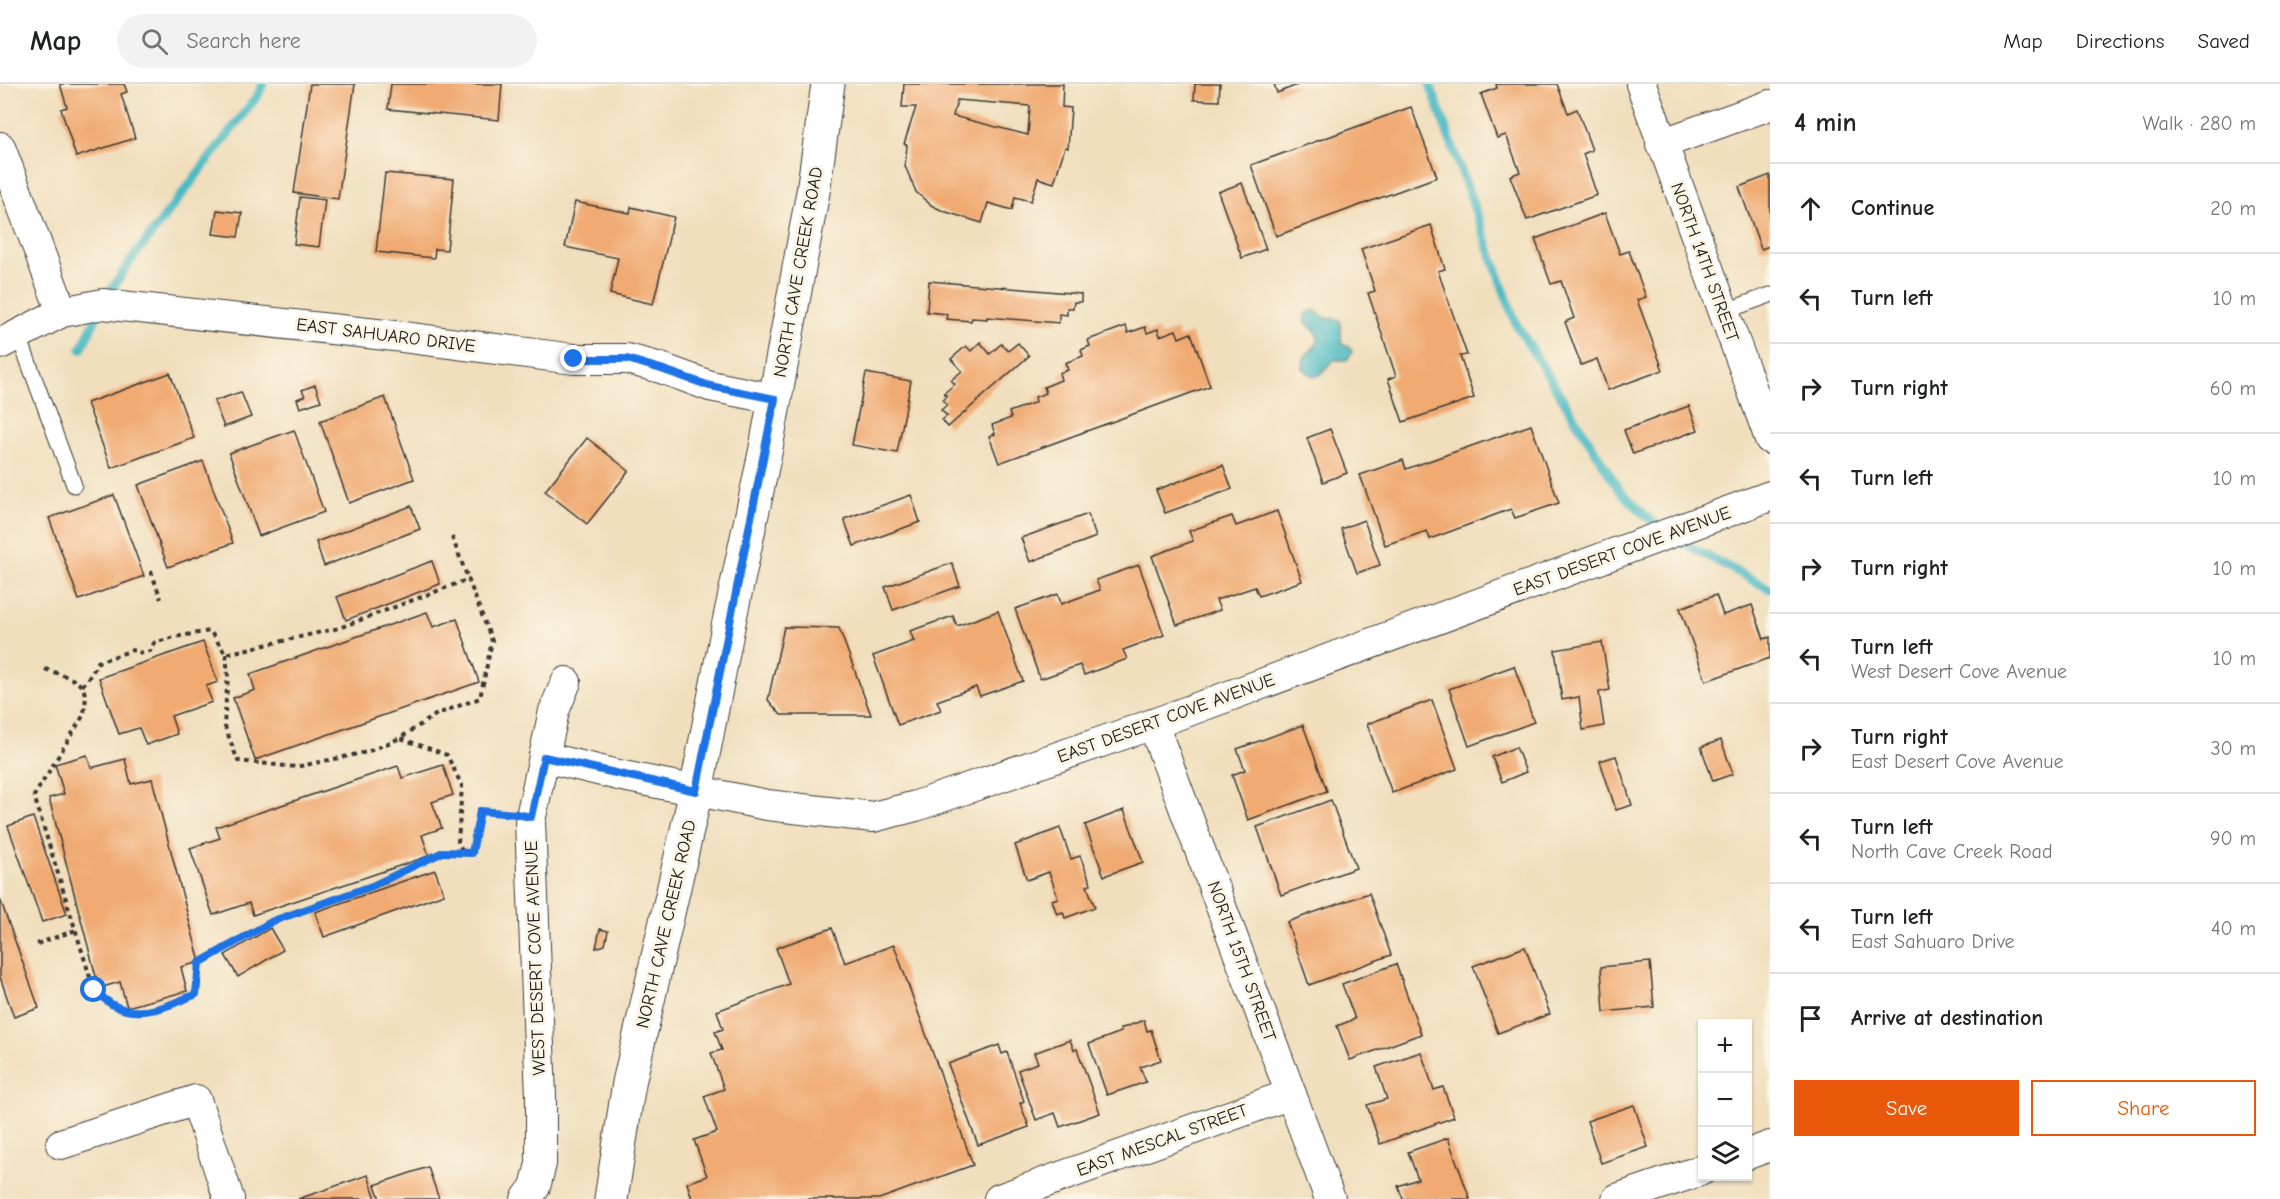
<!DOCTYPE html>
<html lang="en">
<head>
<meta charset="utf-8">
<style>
  body { margin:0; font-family:"Comic Neue",sans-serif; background:#f2f2f2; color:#202124 }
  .controls { position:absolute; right:18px; bottom:18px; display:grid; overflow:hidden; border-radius:0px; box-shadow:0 2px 4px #0004 }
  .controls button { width:54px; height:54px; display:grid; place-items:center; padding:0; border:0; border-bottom:2px solid #e0e0e0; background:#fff; color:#202124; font:30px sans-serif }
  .stop { position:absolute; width:18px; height:18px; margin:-14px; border:4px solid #1a73e8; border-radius:50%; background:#fff }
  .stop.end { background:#1a73e8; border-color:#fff; box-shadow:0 2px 6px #0008 }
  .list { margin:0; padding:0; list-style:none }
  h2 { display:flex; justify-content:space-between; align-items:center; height:78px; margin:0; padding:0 24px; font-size:26px }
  h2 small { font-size:20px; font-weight:400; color:#757577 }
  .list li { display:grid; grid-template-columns:39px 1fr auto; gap:18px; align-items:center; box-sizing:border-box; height:90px; padding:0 24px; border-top:2px solid #e0e0e0 }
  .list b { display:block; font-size:22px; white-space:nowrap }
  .list p { margin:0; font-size:20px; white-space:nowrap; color:#757577 }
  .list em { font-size:20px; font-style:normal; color:#757577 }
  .actions { display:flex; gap:12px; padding:18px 24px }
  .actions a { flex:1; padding:14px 0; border:2px solid #ea580c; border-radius:0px; text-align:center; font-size:21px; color:#ea580c }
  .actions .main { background:#ea580c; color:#fff }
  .icon { flex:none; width:33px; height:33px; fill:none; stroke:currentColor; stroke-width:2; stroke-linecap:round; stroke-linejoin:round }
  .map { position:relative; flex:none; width:1770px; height:1115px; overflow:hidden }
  header { display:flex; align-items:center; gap:36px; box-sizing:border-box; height:84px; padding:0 30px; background:#fff; border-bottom:2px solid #e0e0e0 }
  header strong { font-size:28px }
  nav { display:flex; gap:33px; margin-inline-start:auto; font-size:21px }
  .search { width:420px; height:54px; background:#f2f2f2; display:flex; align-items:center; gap:15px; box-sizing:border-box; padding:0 21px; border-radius:33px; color:#757577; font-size:22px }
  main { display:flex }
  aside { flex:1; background:#fff }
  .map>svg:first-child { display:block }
</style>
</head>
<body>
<header>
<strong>Map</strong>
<div class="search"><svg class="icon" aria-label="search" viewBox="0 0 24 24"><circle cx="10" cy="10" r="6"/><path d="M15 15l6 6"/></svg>Search here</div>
<nav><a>Map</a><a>Directions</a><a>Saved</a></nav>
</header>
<main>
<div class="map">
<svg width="1770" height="1115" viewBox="0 0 1770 1115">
  <rect width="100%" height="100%" fill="#fcf5e5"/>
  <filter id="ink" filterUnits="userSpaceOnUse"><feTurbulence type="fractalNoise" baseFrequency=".0167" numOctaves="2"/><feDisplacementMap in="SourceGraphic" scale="12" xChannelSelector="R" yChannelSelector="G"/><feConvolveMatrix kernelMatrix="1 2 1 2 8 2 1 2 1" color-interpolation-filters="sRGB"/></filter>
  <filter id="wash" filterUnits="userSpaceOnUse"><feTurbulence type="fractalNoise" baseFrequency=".008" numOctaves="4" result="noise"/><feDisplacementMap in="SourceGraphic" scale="24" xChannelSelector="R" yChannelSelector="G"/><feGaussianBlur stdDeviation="1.35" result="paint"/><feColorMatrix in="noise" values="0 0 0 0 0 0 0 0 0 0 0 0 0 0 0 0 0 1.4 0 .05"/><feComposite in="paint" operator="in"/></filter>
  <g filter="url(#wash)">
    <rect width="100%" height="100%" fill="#f0debc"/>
    <path fill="#4bbac4" stroke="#346b70" stroke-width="1.5" d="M 1314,226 C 1318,228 1322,233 1326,234 C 1332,236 1340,230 1341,241 C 1342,248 1340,253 1342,260 L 1349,263 L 1352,268 L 1347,276 L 1334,276 C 1322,286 1320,302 1303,284 C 1304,281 1303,277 1304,274 C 1309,265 1321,263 1317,250 C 1314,244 1308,242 1304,236 L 1306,229 Z"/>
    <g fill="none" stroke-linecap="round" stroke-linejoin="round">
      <g stroke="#4bbac4" stroke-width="9">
        <polyline points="1430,0 1516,240 1620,407 1662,447"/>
        <polyline points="106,214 129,179 258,11 263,0"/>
        <polyline points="81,265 100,226"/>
        <polyline points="1674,454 1770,505"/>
      </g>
    </g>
    <g id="blocks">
      <g fill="#f0aa72" fill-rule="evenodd">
        <polygon points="60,0 124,0 127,8 121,10 135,54 76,73 61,25 67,23"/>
        <polygon points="310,0 355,0 338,115 294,109"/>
        <polygon points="391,0 502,0 499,36 388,25"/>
        <path d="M 904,0 L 1063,0 L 1062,23 L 1071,24 L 1068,64 L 1065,63 L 1054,99 L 1038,94 L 1031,117 L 1015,113 L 1012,126 L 988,119 L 982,139 L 943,127 L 931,121 L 916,108 L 905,82 L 907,61 L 904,60 L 916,23 L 902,23 ZM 957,16 L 1030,22 L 1028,51 L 953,32 Z"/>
        <polygon points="1195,0 1220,0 1219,17 1194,16"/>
        <polygon points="1274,0 1300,0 1277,9"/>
        <polygon points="1496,0 1557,0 1568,29 1577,25 1592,66 1583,70 1597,111 1527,136 1510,92 1520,88 1506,51 1497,54 1481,10 1497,4"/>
        <polygon points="1411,23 1437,93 1276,152 1251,81"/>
        <polygon points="385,89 454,95 447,166 435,165 434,174 376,168"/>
        <polygon points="1770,91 1770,162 1761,165 1739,103"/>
        <polygon points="1242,99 1266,165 1242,174 1218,108"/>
        <polygon points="300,113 325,116 319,163 294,160"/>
        <polygon points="575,118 630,129 631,123 674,133 653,220 610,210 618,174 565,163"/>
        <polygon points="217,126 242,129 238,153 213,150"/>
        <polygon points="1605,129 1620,170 1629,167 1646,213 1637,216 1663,286 1608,306 1597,275 1581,281 1565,238 1574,234 1561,197 1551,200 1535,155"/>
        <polygon points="1431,141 1445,185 1438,187 1467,271 1460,272 1474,314 1403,338 1388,295 1396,292 1368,209 1375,207 1361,165"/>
        <polygon points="929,197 1081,210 1081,218 1074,218 1073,224 1067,224 1067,231 1059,230 1059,239 987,233 987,235 972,234 971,237 946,235 947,230 927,228"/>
        <polygon points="1126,242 1128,249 1145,243 1147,249 1158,245 1160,252 1176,246 1179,254 1191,249 1210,302 999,379 989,352 995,350 992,341 1011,334 1009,328 1036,318 1035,313 1046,309 1044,303 1061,296 1059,289 1068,286 1065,279 1083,272 1081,266 1090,262 1088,256"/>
        <polygon points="980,258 990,270 1001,260 1008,267 1018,259 1029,272 948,343 942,336 947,332 941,326 947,321 943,316 947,312 944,309 955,300 951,296 962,287 951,275 966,262 971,267"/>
        <polygon points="170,289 194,354 111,384 87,319"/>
        <polygon points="866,289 911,297 897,369 852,361"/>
        <polygon points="315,301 321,317 300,324 297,315 305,312 302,306"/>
        <polygon points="241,308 251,333 224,343 214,317"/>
        <polygon points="385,313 414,395 349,419 320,337"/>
        <polygon points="1689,322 1698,346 1633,370 1624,346"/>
        <polygon points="1531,341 1559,419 1515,434 1511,425 1430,455 1427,447 1385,461 1360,391 1403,376 1406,385"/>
        <polygon points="1330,345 1347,389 1323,398 1307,354"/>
        <polygon points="294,346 324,428 259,452 229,369"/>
        <polygon points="587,354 629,387 587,440 545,407"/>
        <polygon points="203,377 233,459 168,483 138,401"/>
        <polygon points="1223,381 1232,405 1165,429 1156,406"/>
        <polygon points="114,411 144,492 79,516 49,434"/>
        <polygon points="911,411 920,438 854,462 844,435"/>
        <polygon points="411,422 420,445 324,482 316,458"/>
        <polygon points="1277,427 1302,497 1259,512 1255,503 1216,516 1220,526 1177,541 1152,472 1193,457 1189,447 1232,432 1236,442"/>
        <polygon points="1088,430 1096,453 1030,478 1021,454"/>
        <polygon points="1364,436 1380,481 1357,489 1341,445"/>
        <polygon points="432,477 440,500 346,536 337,513"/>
        <polygon points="952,479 960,502 893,526 885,503"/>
        <polygon points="1139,481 1164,551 1123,566 1127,575 1084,591 1080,581 1040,595 1015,525 1058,510 1061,520 1100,506 1096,496"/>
        <polygon points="1716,511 1723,531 1752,521 1764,555 1770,553 1770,574 1706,597 1680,524"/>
        <polygon points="998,527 1023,597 980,612 976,603 937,617 941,626 898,641 873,572 914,557 910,547 953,532 957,542"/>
        <polygon points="427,528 433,543 457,535 479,598 255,676 233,614 255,606 250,590"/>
        <polygon points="784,543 839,544 871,631 781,631 768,616"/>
        <polygon points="203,558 218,598 206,602 212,618 171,632 177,650 146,661 139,644 119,650 99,594"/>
        <polygon points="1602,558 1610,606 1599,608 1604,642 1583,646 1579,613 1562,616 1555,566"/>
        <polygon points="1514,582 1534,638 1469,662 1449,605"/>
        <polygon points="1432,616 1457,685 1392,709 1367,640"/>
        <polygon points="1303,641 1327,707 1248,736 1232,691 1245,686 1237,665"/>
        <polygon points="1721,656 1733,690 1713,697 1701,663"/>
        <polygon points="1516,663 1526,688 1502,698 1492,673"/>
        <polygon points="87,671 91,684 125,675 131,700 152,695 200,878 181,883 187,907 127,923 120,898 99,904 49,714 64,710 55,680"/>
        <polygon points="1616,672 1632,721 1616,726 1600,677"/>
        <polygon points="443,681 453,711 432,718 442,744 422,751 429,772 253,831 249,819 213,831 190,764 220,754 216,743 398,682 402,694"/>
        <polygon points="1331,716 1356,784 1281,811 1257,743"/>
        <polygon points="1124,726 1143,778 1104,792 1085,741"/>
        <polygon points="33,733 67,830 42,838 8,742"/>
        <polygon points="1060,744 1071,775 1080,772 1091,800 1087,802 1095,823 1065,834 1063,828 1057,830 1052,816 1058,814 1049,788 1027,796 1015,761"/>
        <polygon points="435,786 444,810 324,853 315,828"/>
        <polygon points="1369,809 1391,871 1309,901 1287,838"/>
        <polygon points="0,815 39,924 14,933 0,893"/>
        <polygon points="270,844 283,866 238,893 225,871"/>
        <polygon points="832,844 845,879 894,861 973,1081 879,1115 692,1115 687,1099 707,1092 694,1056 717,1048 704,1012 724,1005 711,969 722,966 715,948 723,945 717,927 789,900 776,864"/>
        <polygon points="600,845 608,847 605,861 596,864"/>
        <polygon points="1525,863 1550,930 1498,949 1473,882"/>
        <polygon points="1650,878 1654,923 1604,928 1601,883"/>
        <polygon points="1396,880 1421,950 1350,976 1337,942 1355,935 1342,900"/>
        <polygon points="1144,936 1147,947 1151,946 1161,976 1140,983 1146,998 1107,1011 1089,960 1121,948 1120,945"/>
        <polygon points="1070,956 1074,966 1077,965 1100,1029 1060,1043 1055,1029 1036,1036 1018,986 1038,979 1034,969"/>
        <polygon points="999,961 1002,970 1007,968 1024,1017 1020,1019 1029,1043 978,1061 948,980"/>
        <polygon points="1421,968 1434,1006 1443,1003 1454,1033 1380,1060 1367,1021 1387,1015 1376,983"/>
        <polygon points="1634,1021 1648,1063 1601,1079 1587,1037"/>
        <polygon points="1448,1054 1470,1115 1403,1115 1398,1102 1418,1095 1408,1068"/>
        <polygon points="428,1083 439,1115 380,1115 375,1101"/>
        <polygon points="368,1091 376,1115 298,1115"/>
      </g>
    </g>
  </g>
  <g filter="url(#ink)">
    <use href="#blocks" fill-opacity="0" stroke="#3c3934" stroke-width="1.5"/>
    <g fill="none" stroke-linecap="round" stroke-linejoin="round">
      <defs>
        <g id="lane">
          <polyline points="1723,228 1770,211"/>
          <polyline points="18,250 74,401"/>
        </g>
        <g id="street">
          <polyline points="1641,0 1770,355"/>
          <polyline points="1661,60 1770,21"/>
          <polyline points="0,63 62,228"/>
          <polyline points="0,260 62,228 103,220 395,252 574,275 627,275 661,284 710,302 775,315"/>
          <polyline points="1153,640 1330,1115"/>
          <polyline points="544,673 618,691 767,721 873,733 916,722 1153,640 1770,412"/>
          <polyline points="61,1060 196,1016 229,1115"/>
          <polyline points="1748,1070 1770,1062"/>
          <polyline points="526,1115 535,1103 541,1080 541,1012 530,737 554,627 566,598"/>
          <polyline points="999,1115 1291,1010"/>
          <polyline points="1617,1115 1702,1086"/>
        </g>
        <polyline id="primary" points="611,1115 629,999 696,707 728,543 765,369 813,108 828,0"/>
      </defs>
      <use href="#lane" stroke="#3c3934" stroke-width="17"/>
      <use href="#street" stroke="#3c3934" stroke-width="32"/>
      <use href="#primary" stroke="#3c3934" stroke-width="35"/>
      <g stroke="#3c3934" stroke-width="4" stroke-dasharray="4.5 4.5" stroke-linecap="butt">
        <polyline points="452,453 492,557 480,614 437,630 400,654 447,671 462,702 458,758 463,768"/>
        <polyline points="151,487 161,515"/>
        <polyline points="226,570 228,592 224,640 238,677 296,683 367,668 400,654"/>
        <path d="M 45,585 C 72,595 93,596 83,632 L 34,712 L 94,906 C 100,911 106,917 113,921 C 140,936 171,921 197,910 L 199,879 L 273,837 L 372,803 L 443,768 L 472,769 L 480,727 L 500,729"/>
        <polyline points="82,602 91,591 98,578 133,566 142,569 150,567 154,559 174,553 210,547 226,570 339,544 469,495"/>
        <polyline points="37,860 76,846"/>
      </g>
      <use href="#lane" stroke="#fff" stroke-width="15"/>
      <use href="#street" stroke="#fff" stroke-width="30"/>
      <use href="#primary" stroke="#fff" stroke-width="33"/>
    </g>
  </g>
  <g fill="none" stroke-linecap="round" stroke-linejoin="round" filter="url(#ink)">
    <path stroke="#1a73e8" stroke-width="8" d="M 94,906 C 100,911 106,917 113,921 C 140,936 171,921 196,910 L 199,879 L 273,837 L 372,802 L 443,768 L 472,769 L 480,727 L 516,730 L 531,733 L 544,673 L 696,707 L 775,315 L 710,302 L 661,285 L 627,275 L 574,275"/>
  </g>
  <g text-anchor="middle" stroke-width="6" stroke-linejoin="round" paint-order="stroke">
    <g font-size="18" fill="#1c1c1c" stroke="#fcf5e5">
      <text transform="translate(1705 178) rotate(70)" y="6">NORTH 14TH STREET</text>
      <text transform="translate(798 188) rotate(-80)" y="6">NORTH CAVE CREEK ROAD</text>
      <text transform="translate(386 251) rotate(7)" y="6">EAST SAHUARO DRIVE</text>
      <text transform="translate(1622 467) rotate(-20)" y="6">EAST DESERT COVE AVENUE</text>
      <text transform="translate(1166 634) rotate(-20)" y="6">EAST DESERT COVE AVENUE</text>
      <text transform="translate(666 840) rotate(-77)" y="6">NORTH CAVE CREEK ROAD</text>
      <text transform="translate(535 874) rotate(-92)" y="6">WEST DESERT COVE AVENUE</text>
      <text transform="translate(1242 877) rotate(70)" y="6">NORTH 15TH STREET</text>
      <text transform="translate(1162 1056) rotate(-20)" y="6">EAST MESCAL STREET</text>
    </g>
  </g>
</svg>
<div class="controls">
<button>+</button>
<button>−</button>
<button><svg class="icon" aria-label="layers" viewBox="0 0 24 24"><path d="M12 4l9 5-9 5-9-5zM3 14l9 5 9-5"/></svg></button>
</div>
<div class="stop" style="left:94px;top:906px"></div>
<div class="stop end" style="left:574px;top:275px"></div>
</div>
<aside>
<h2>4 min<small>Walk · 280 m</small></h2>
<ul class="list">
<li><svg class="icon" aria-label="ahead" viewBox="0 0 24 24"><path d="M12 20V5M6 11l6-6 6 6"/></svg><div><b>Continue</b></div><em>20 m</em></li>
<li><svg class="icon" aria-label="left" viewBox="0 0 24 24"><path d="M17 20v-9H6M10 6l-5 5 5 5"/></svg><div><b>Turn left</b></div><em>10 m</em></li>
<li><svg class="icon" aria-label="right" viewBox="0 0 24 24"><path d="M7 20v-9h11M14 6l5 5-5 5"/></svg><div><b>Turn right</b></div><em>60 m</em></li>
<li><svg class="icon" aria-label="left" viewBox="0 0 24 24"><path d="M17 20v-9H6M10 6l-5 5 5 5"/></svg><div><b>Turn left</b></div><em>10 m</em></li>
<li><svg class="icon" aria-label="right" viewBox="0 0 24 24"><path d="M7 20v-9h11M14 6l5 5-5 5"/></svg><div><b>Turn right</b></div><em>10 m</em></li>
<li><svg class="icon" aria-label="left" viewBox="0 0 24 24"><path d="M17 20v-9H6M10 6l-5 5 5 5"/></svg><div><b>Turn left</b><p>West Desert Cove Avenue</p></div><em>10 m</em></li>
<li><svg class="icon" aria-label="right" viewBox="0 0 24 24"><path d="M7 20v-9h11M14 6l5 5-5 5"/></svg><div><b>Turn right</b><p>East Desert Cove Avenue</p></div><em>30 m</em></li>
<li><svg class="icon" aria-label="left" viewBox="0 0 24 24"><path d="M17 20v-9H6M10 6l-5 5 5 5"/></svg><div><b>Turn left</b><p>North Cave Creek Road</p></div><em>90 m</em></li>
<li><svg class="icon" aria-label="left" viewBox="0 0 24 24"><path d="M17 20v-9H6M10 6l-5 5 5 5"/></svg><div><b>Turn left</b><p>East Sahuaro Drive</p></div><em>40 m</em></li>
<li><svg class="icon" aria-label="arrive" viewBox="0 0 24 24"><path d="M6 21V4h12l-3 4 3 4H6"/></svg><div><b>Arrive at destination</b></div></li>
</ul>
<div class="actions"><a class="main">Save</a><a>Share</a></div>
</aside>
</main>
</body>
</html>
